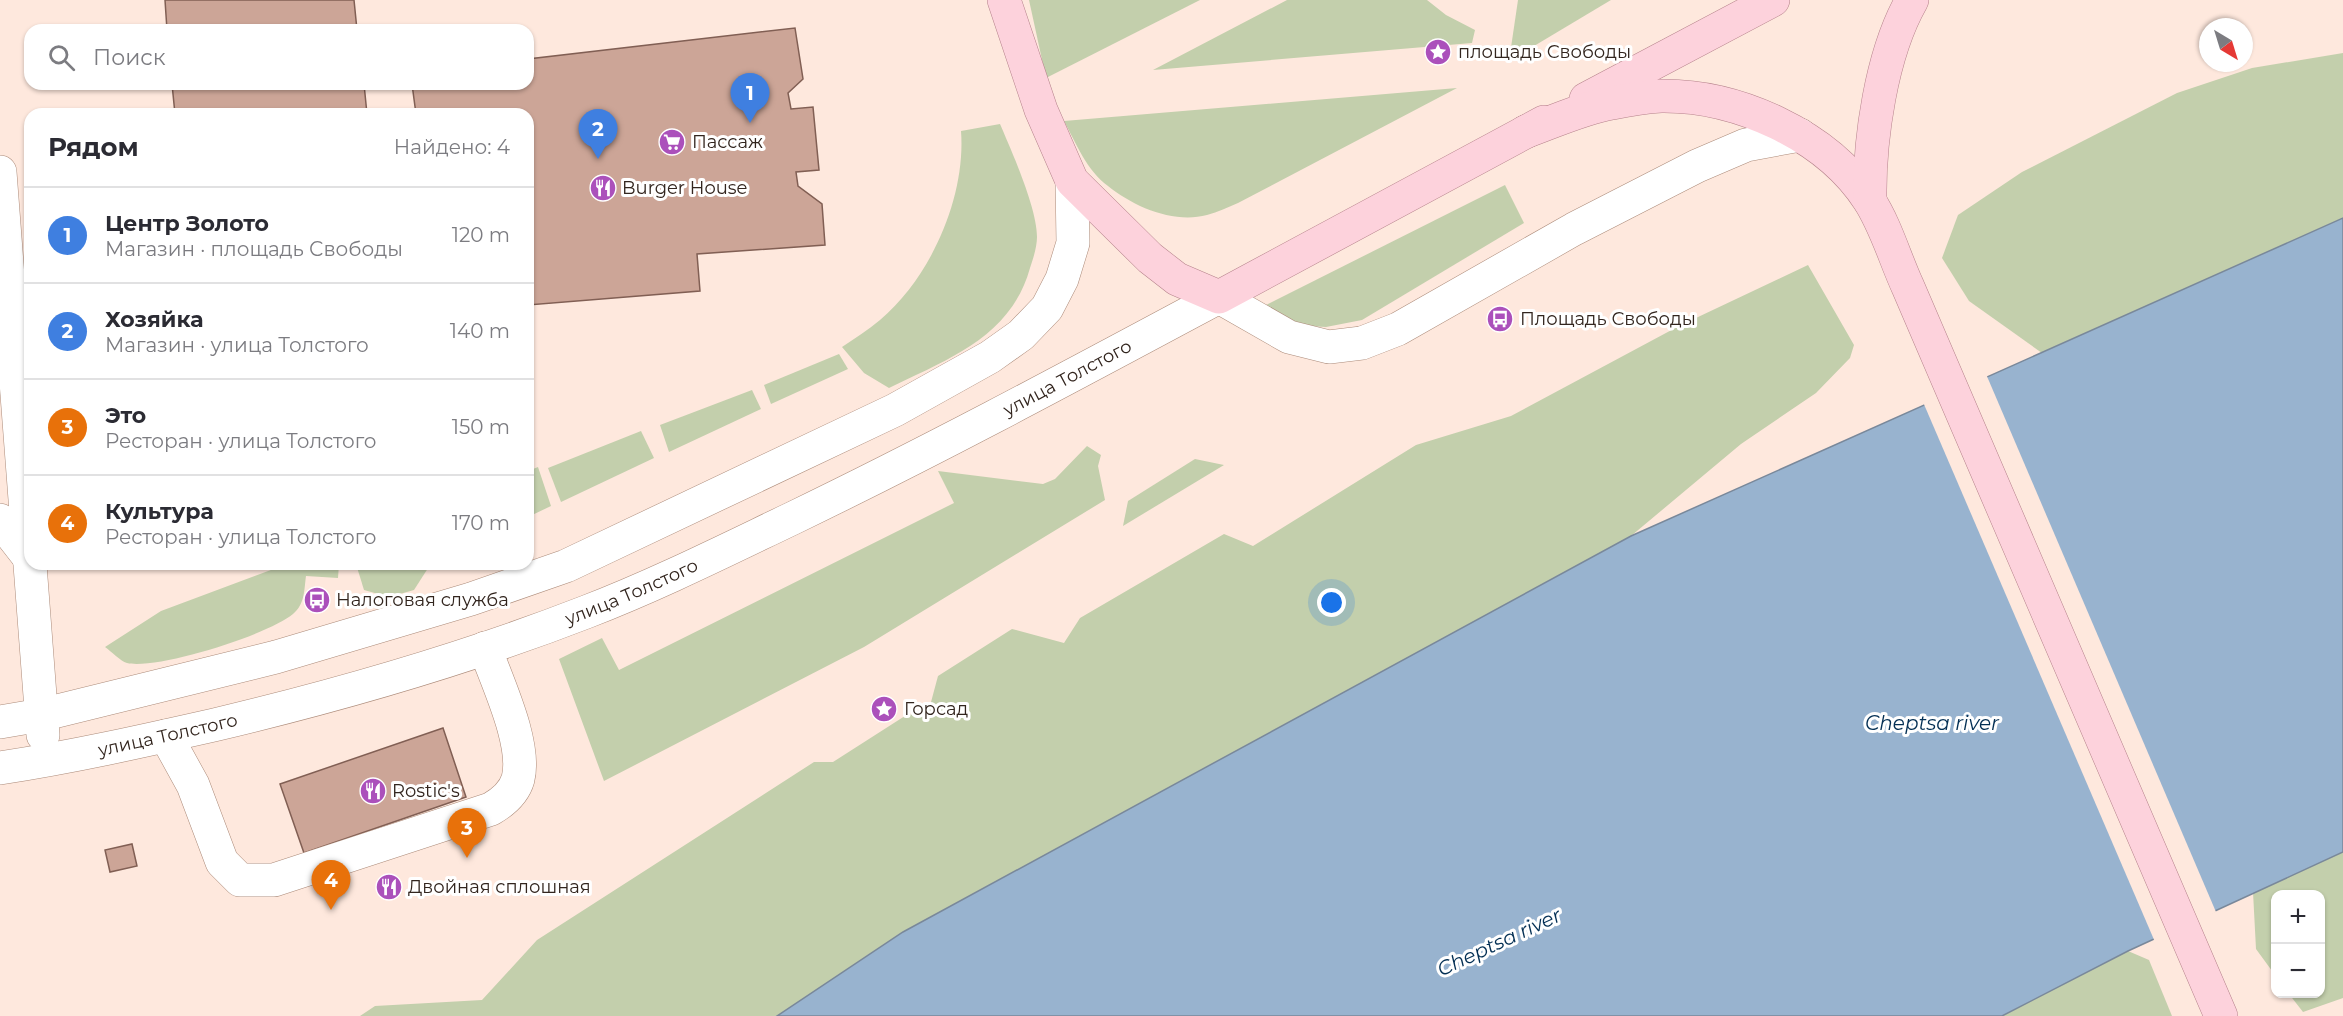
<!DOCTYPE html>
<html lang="ru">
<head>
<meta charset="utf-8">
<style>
  body { margin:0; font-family:Montserrat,sans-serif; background:#f7f7f7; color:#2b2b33 }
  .controls { position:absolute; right:18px; bottom:18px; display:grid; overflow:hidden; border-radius:12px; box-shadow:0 2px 4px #0004 }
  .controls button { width:54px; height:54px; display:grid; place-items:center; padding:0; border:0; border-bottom:2px solid #e1e1e2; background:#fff; color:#2b2b33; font:30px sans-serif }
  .compass { position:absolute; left:2199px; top:18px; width:54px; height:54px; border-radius:50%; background:#fff; box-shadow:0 2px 4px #0004; rotate:142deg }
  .you { position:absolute; left:1332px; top:603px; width:21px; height:21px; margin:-15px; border:4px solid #fff; border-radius:50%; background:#1a73e8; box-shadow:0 0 0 9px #1a73e833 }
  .badge { display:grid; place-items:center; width:39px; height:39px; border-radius:50%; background:#ab50bb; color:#fff; font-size:20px; font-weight:700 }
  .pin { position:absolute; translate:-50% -50px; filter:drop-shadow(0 2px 3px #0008) }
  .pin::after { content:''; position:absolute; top:32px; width:21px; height:18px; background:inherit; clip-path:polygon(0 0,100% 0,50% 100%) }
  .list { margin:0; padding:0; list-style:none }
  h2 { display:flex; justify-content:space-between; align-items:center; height:78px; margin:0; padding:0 24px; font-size:26px }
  h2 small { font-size:20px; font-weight:400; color:#7c7c81 }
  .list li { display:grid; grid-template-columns:39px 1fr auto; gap:18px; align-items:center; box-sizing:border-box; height:96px; padding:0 24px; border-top:2px solid #e1e1e2 }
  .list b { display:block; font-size:22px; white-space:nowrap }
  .list p { margin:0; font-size:20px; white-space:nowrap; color:#7c7c81 }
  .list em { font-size:20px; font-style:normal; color:#7c7c81 }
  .icon { flex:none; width:33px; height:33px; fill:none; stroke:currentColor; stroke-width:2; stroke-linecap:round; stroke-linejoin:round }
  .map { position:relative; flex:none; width:2343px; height:1016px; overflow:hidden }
  .search { position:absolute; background:#fff; box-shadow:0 2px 4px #0004; left:24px; top:24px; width:510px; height:66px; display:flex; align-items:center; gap:15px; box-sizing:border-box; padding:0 21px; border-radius:18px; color:#7c7c81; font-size:22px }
  .panel { position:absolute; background:#fff; box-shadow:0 2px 4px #0004; left:24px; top:108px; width:510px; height:462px; border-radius:18px }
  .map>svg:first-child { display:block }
</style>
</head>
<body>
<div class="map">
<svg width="2343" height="1016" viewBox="0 0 2343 1016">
  <rect width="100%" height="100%" fill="#fee8dd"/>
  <g fill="#c3cfac">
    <polygon points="1029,0 1200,0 1046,78"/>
    <polygon points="1287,0 1427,0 1446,15 1475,30 1472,43 1153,70"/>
    <polygon points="1518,0 1611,0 1509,61"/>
    <polygon points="2343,53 2343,218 2042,353 1969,301 1942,258 1958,215 2022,172 2177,93 2252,68"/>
    <path d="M 1457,88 L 1238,203 C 1228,207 1218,212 1207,215 C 1174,224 1134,207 1108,186 C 1087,171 1076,143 1064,121 Z"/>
    <path d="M 1000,124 C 1012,152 1037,208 1037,237 C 1037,247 1033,259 1030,268 C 1011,337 948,359 889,388 L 864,373 L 842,347 C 855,338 868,330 880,320 C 931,277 966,197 961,131 Z"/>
    <polygon points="1505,185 1524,223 1362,320 1326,327 1308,326 1256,310"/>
    <polygon points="1808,265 1854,345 1850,358 1816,393 1741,444 1631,536 903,932 777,1016 360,1016 375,1006 482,1000 537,940 814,762 833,762 908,714 927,717 938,676 1012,629 1064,643 1080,618 1224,534 1253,546 1416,445 1511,416 1679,326"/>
    <polygon points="839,354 848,369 771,404 764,385"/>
    <polygon points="752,390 761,409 669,452 660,425"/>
    <polygon points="641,431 654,458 561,502 548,468"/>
    <polygon points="1087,446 1101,455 1098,466 1105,500 864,647 604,781 559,659 602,638 619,670 954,503 938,471 1043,484 1055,479"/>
    <polygon points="1195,459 1224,465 1123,526 1128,501"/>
    <polygon points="538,467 551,506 528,517 528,471"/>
    <path d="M 287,564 L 339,564 L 338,578 L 306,576 C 304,590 305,604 293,614 C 270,634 157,670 127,663 C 120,661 111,651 105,647 L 161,611 Z"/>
    <polygon points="356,564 430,564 430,565 414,590 389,597 364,590"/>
    <polygon points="2343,852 2343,998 2303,1012 2289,994 2320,994 2320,894 2276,894 2275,975 2256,949 2253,892"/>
    <polygon points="2128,951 2149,960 2172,1016 2002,1016"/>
  </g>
  <polygon fill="#98b3cf" stroke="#79889a" stroke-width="1.5" points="2343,218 2343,852 2128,951 2002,1016 777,1016 903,932 1631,536"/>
  <polygon fill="#fee8dd" points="1986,374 2216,912 2155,942 1923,402"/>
  <g fill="#cca597" stroke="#815f54" stroke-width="1.5">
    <polygon points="165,0 354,0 357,30 167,30"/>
    <polygon points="795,28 803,79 788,93 791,109 813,107 819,170 796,172 798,186 822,204 825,245 697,254 700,291 528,305 528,114 416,114 412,84 528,84 528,59"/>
    <polygon points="172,84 364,84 367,114 175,114"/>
    <polygon points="443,728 466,797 304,853 280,784"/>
    <polygon points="132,844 137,866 110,872 105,850"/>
  </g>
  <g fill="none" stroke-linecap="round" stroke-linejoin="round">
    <defs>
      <g id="minor">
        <polyline points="0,172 43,735"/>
        <polyline points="0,520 28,556"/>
        <polyline points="0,722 41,715 276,657 471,599 566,566 895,410 990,357 1021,335 1047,308 1062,279 1073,243 1072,181"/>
        <path d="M 166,736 L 193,785 L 222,862 L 240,880 L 274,880 L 491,809 C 503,802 514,793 518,779 C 527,744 497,682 485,648"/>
        <path id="s1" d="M 0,768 C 72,757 143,741 214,725 C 340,695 465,659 586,612 C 656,585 724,551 791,519 C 936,449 1077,373 1219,297 L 1289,337 L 1329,347 L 1362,343 L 1398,329 L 1574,229 L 1697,166 L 1746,145 L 1800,135"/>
      </g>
      <g id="major">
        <polyline points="1004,0 1041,110 1072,181 1150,258 1177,279 1219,297 1544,122"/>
        <polyline points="1586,99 1773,0"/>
        <path d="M 1525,132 C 1553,122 1583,108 1612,103 C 1627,100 1645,97 1661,96 C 1737,95 1827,135 1869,200 C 1886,226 1895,259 1908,287 L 2221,1016"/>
        <path d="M 1870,201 C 1869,140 1881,54 1912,0"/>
      </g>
    </defs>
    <use href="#minor" stroke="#ac8b7a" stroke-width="34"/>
    <use href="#major" stroke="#b5828b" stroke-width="34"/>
    <use href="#minor" stroke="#fff" stroke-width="33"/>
    <use href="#major" stroke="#fdd2dc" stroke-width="33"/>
  </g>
  <defs>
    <symbol id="sight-disc" viewBox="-11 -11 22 22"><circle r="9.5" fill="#ab50bb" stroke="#fff"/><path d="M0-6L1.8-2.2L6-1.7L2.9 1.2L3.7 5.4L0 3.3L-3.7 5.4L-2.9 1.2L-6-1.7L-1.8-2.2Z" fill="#fff"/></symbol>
    <symbol id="supermarket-disc" viewBox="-11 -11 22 22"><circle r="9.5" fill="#ab50bb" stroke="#fff"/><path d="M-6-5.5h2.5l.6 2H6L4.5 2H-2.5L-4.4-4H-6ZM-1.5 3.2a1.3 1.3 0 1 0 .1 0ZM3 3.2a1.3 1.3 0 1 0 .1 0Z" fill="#fff"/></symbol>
    <symbol id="restaurant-disc" viewBox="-11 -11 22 22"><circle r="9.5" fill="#ab50bb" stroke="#fff"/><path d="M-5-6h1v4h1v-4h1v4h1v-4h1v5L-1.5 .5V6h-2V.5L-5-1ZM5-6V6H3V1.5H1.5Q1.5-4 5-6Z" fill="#fff"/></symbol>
    <symbol id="bus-disc" viewBox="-11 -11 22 22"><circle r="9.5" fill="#ab50bb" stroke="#fff"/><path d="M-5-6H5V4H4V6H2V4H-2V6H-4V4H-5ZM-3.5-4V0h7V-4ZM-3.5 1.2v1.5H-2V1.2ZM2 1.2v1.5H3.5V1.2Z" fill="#fff"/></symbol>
  </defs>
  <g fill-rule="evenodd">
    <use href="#sight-disc" x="1423" y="37" width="30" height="30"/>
    <use href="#supermarket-disc" x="657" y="127" width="30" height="30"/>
    <use href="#restaurant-disc" x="588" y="173" width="30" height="30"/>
    <use href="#bus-disc" x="1485" y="304" width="30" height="30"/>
    <use href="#bus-disc" x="302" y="585" width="30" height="30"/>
    <use href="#sight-disc" x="869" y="694" width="30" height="30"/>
    <use href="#restaurant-disc" x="358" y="776" width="30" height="30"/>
    <use href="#restaurant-disc" x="374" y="872" width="30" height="30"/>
  </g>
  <g text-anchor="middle" stroke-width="6" stroke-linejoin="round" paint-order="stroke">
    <g font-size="18" fill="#32251e" stroke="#fff" text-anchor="start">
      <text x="1458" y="58">площадь Свободы</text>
      <text x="692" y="148">Пассаж</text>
      <text x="622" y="194">Burger House</text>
      <text x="1520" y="325">Площадь Свободы</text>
      <text x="336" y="606">Налоговая служба</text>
      <text x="904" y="715">Горсад</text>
      <text x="392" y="797">Rostic's</text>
      <text x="408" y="893">Двойная сплошная</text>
    </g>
    <g font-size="18" fill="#32251e" stroke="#fff">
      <text dy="6" stroke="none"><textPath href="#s1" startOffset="1143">улица Толстого</textPath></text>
      <text dy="6" stroke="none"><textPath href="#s1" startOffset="657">улица Толстого</textPath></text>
      <text dy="6" stroke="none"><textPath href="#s1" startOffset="171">улица Толстого</textPath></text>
    </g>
    <g font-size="20" font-style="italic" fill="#032f54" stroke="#fff">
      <text x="1932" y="730">Cheptsa river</text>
      <text transform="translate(1499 942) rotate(-25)" y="7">Cheptsa river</text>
    </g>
  </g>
</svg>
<div class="controls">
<button>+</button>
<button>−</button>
</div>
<svg class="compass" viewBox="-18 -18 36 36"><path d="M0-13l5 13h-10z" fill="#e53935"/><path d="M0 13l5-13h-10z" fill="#7c7c81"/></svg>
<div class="you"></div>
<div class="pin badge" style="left:750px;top:123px;background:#3f7fe0">1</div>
<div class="pin badge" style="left:598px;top:159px;background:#3f7fe0">2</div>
<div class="pin badge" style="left:467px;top:858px;background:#e8710a">3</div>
<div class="pin badge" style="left:331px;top:910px;background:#e8710a">4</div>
<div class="search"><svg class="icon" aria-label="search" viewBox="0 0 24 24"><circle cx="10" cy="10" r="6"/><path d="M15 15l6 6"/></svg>Поиск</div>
<section class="panel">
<h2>Рядом<small>Найдено: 4</small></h2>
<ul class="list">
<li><span class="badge" style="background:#3f7fe0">1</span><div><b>Центр Золото</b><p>Магазин · площадь Свободы</p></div><em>120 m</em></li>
<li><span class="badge" style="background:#3f7fe0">2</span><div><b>Хозяйка</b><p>Магазин · улица Толстого</p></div><em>140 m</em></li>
<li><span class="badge" style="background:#e8710a">3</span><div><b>Это</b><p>Ресторан · улица Толстого</p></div><em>150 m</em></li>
<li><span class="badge" style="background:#e8710a">4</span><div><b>Культура</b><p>Ресторан · улица Толстого</p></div><em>170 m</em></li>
</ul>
</section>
</div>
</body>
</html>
